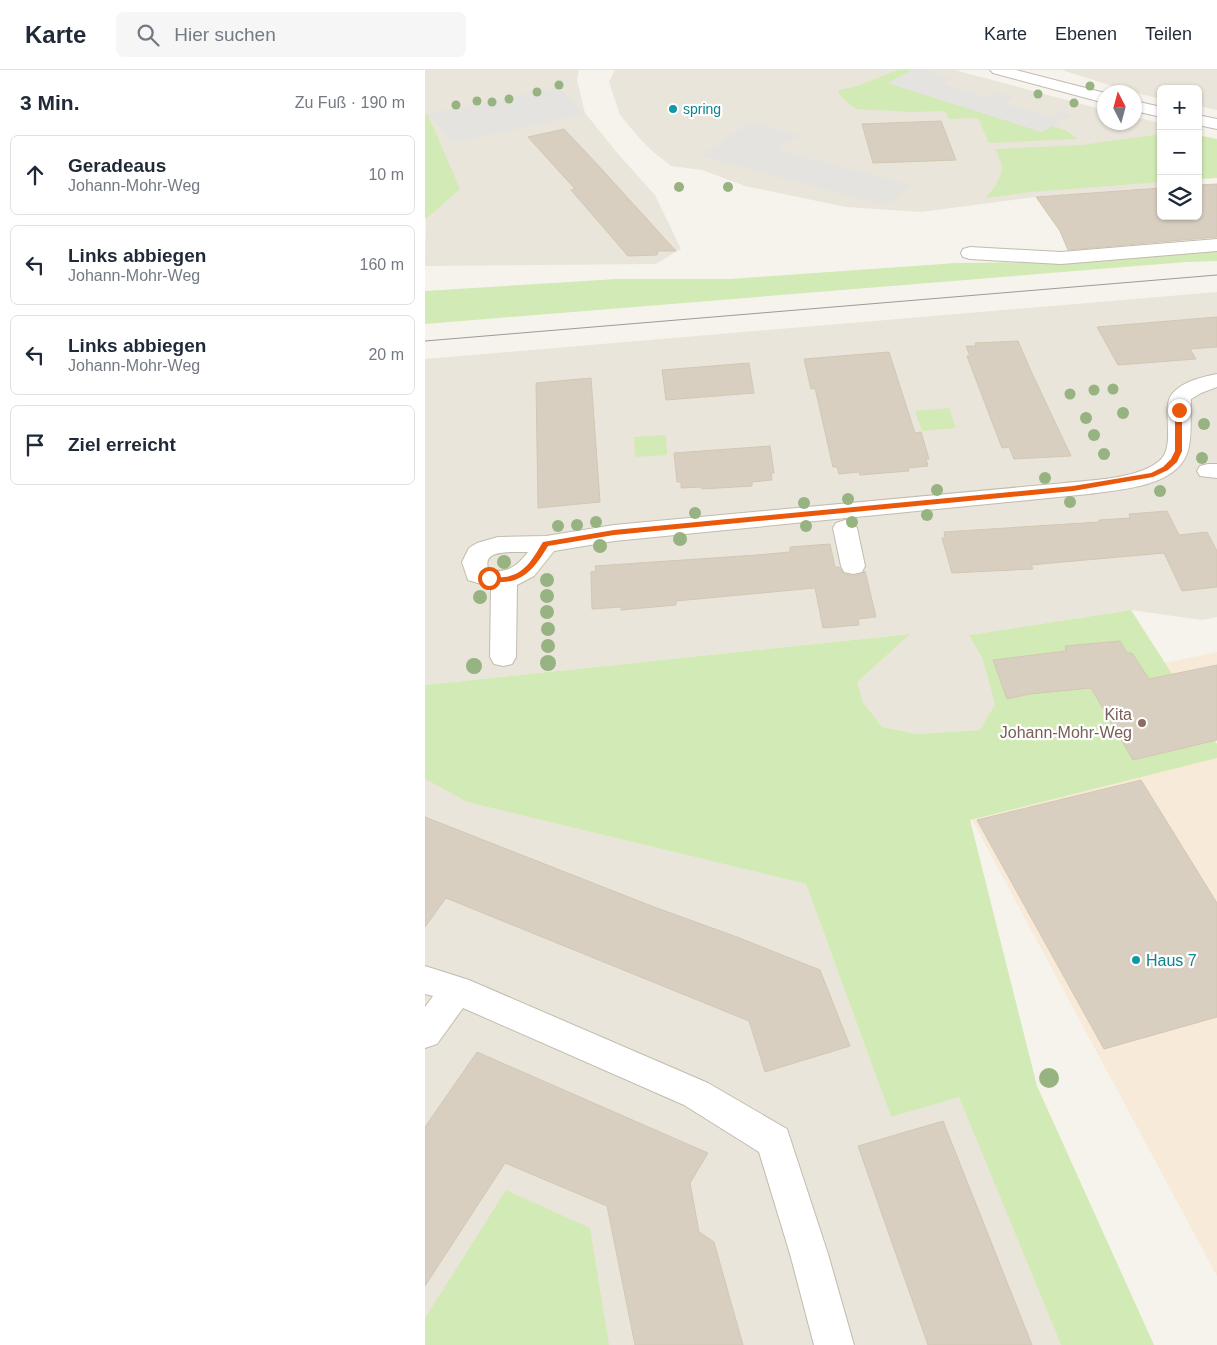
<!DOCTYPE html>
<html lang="de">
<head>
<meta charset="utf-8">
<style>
  body { margin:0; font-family:Arial,sans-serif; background:#f6f6f7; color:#1f2937 }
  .controls { position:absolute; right:15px; top:15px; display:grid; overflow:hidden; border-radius:8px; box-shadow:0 1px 4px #0004 }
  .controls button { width:45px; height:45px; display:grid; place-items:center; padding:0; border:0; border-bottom:1px solid #e0e1e3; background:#fff; color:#1f2937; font:25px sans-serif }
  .compass { position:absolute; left:672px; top:15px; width:45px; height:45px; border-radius:50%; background:#fff; box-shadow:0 1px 4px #0004; rotate:354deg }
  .stop { position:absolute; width:15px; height:15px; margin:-11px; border:4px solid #ea580c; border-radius:50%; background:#fff }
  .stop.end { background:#ea580c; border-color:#fff; box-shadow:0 1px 5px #0008 }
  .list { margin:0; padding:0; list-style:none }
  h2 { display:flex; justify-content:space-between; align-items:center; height:65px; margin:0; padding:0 20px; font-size:21px }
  h2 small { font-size:16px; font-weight:400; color:#747a83 }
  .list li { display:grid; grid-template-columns:32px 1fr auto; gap:15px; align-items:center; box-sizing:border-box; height:80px; margin:0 10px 10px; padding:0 10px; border:1px solid #e0e1e3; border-radius:8px }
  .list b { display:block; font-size:19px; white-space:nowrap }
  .list p { margin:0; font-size:16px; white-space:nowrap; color:#747a83 }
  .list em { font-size:16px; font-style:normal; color:#747a83 }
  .icon { flex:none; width:28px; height:28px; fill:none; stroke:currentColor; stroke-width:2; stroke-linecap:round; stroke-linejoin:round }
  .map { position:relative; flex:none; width:792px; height:1275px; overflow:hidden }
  header { display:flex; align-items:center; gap:30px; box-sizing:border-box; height:70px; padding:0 25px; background:#fff; border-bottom:1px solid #e0e1e3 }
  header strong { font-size:24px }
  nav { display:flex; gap:28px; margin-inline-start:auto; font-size:18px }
  .search { width:350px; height:45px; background:#f6f6f7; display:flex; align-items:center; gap:12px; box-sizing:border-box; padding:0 18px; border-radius:8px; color:#747a83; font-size:19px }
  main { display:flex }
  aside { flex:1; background:#fff }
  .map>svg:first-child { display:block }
</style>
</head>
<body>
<header>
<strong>Karte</strong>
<div class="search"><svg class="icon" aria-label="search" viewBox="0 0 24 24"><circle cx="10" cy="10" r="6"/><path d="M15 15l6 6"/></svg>Hier suchen</div>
<nav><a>Karte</a><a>Ebenen</a><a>Teilen</a></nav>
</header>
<main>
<aside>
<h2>3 Min.<small>Zu Fuß · 190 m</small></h2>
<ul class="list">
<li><svg class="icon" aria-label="ahead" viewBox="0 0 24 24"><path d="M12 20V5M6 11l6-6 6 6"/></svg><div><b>Geradeaus</b><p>Johann-Mohr-Weg</p></div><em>10 m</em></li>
<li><svg class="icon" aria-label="left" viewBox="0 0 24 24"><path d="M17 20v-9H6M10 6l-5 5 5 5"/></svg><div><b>Links abbiegen</b><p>Johann-Mohr-Weg</p></div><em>160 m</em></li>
<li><svg class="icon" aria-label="left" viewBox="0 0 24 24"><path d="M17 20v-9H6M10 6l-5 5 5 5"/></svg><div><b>Links abbiegen</b><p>Johann-Mohr-Weg</p></div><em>20 m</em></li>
<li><svg class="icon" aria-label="arrive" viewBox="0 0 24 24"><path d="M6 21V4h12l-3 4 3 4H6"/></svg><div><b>Ziel erreicht</b></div></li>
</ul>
</aside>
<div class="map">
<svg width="792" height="1275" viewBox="0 0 792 1275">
  <rect width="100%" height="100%" fill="#f6f3ec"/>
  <g fill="#eae5da">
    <polygon points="0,0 154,0 152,10 160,43 194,85 230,125 256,179 231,194 0,196 3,46 0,45"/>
    <polygon points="190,0 530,0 679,40 680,52 710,52 710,47 736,53 736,118 611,127 496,142 421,137 320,116 277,100 246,96 227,81 215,69 195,45 184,12"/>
    <polygon points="637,0 792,0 792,40 773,36 773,19 736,19 736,29 703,21"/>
    <polygon points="792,222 792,547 777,550 706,540 544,565 557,588 570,634 555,660 514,663 492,664 457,657 438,632 431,612 484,564 0,615 0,289"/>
    <polygon points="0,709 42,732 381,814 466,1047 534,1026 636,1275 0,1275"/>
  </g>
  <g fill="#f7ead8">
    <polygon points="792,582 792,668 739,593"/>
    <polygon points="792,685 792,1206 545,746"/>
  </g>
  <g fill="#d2eab5">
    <polygon points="473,0 487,0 463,13 617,62 627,56 642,61 652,69 564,73 553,48 524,49 520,41 487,42 431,39 416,27 413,20 429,17"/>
    <polygon points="0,45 3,45 35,119 2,148 0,148"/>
    <path d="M 736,64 L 736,112 L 606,122 L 561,128 C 575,109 583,102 570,79 L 657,75 Z"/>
    <polygon points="773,65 792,69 792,108 773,109"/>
    <polygon points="792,178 792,191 761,192 0,254 0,221 192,209 305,209 531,193 607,192"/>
    <polygon points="524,338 531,358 497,361 490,341"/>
    <polygon points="241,365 242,385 210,387 209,367"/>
    <polygon points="706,540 792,674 792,688 545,750 612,1016 729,1275 636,1275 534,1027 466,1047 381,814 42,732 0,709 0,615 485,564 432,612 438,632 457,657 492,664 555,660 570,634 557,588 544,565"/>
    <polygon points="81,1120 165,1158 184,1275 0,1275 0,1248"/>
  </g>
  <g fill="#e5e3e0">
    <polygon points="487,0 501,0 527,8 518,14 561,27 571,22 589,27 580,33 625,47 634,41 646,45 617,62 463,13"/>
    <polygon points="133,17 161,44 27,73 3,44"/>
    <polygon points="325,52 374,65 353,80 486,115 461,136 276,86"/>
  </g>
  <g fill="#d8cfc1" stroke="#d3c7b4">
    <polygon points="516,51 531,90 448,93 437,54"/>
    <polygon points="139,59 172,94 251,181 233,181 232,185 203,186 146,120 150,119 103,67"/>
    <polygon points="792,114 792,167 643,180 635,161 611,127 736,118 736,146 773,146 773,115"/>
    <polygon points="792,247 792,277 765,279 771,289 693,295 672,257"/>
    <polygon points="593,271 605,299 646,386 589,389 584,377 577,378 542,286 545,286 541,276 551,276 550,273"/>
    <polygon points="464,282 490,363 496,362 504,389 501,389 503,396 483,398 484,401 435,405 434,402 414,404 412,397 408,397 390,318 386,319 379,289"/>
    <polygon points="324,293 329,323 241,330 237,300"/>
    <polygon points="166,308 175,432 113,438 111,313"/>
    <polygon points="345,376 349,403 346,403 347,410 327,412 327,416 277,419 276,417 256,418 256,412 252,412 249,383"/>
    <polygon points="742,441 754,465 782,462 792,481 792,517 757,521 739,483 627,493 606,495 608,499 527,503 517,468 520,468 519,462 674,452 674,450 705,448 704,444"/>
    <polygon points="405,474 410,497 414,497 419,504 428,506 437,504 440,501 451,547 433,549 434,555 398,558 390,518 251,531 251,535 196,540 196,537 167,539 166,502 171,501 170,496 332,485 365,482 365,477"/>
    <polygon points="695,571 702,583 707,583 724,609 792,595 792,670 708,690 666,618 605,624 582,629 568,590 641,581 640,576"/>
    <polygon points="716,710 792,833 792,947 679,979 552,750"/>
    <polygon points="0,747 229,837 312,867 395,900 425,976 340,1002 324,951 21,828 0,857"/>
    <polygon points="52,982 283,1083 265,1113 274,1162 289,1172 318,1275 210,1275 182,1136 80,1093 0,1216 0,1057"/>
    <polygon points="518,1051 574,1192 607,1275 503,1275 433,1076"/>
  </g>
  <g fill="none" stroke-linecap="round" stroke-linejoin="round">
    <defs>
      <g id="minor">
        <polygon points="565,0 591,0 680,23 680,33 568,3"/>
        <polygon points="710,31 736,37 736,47 710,41"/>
        <polygon points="773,45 792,49 792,59 773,55"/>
        <polygon points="792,169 792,181 636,194 545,189 538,187 536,183 538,179 545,177 636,182"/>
        <path d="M 792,304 L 792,317 L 776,323 L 766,329 C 765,345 767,361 764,376 C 757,417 697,419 664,424 L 189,471 L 129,481 L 109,506 L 92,515 L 91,587 L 87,594 L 78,596 L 69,594 L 65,587 L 66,517 L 43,510 L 37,492 L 44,478 L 52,473 L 73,467 L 121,466 L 189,455 L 640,413 C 667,410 711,409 733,392 C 753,377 735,339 747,324 C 758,311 777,307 792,304 ZM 86,482 L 103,482 C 92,496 82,505 63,499 C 59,483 74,483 86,482 Z"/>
        <polygon points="783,394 792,394 792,408 775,406 772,401 775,396"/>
        <polygon points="420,450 429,453 432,458 440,496 437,502 428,504 419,502 416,496 408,458 411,453"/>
        <polygon points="0,896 44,910 283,1013 362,1059 403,1184 429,1275 389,1275 365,1184 334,1082 259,1035 38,938 12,974 0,978 0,937 8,926 0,924"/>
      </g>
    </defs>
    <use href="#minor" stroke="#c2bbae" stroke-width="2"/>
    <use href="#minor" fill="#fff" fill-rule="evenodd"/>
    <polyline stroke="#9a9a9a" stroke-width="1" points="0,271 792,205"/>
  </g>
  <g fill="#97b381">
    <circle cx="134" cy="15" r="4.5"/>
    <circle cx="665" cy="16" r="4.5"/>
    <circle cx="112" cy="22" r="4.5"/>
    <circle cx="613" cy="24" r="4.5"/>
    <circle cx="84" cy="29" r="4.5"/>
    <circle cx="52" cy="31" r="4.5"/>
    <circle cx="67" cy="32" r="4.5"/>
    <circle cx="649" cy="33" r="4.5"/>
    <circle cx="31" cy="35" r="4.5"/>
    <circle cx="254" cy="117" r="5"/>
    <circle cx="303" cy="117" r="5"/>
    <circle cx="688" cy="319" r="5.5"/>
    <circle cx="669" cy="320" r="5.5"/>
    <circle cx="645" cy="324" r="5.5"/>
    <circle cx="698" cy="343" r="6"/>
    <circle cx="661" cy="348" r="6"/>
    <circle cx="779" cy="354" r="6"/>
    <circle cx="669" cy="365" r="6"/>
    <circle cx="679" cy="384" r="6"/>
    <circle cx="777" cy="388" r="6"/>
    <circle cx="620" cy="408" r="6"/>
    <circle cx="512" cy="420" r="6"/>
    <circle cx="735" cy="421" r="6"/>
    <circle cx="423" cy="429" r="6"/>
    <circle cx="645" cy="432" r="6"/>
    <circle cx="379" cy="433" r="6"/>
    <circle cx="270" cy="443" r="6"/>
    <circle cx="502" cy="445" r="6"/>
    <circle cx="171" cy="452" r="6"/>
    <circle cx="427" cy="452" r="6"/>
    <circle cx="152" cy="455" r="6"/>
    <circle cx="133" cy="456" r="6"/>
    <circle cx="381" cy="456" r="6"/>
    <circle cx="255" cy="469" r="7"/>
    <circle cx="175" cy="476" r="7"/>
    <circle cx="79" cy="492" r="7"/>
    <circle cx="122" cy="510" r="7"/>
    <circle cx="122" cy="526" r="7"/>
    <circle cx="55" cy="527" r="7"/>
    <circle cx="122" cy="542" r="7"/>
    <circle cx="123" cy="559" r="7"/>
    <circle cx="123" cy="576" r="7"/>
    <circle cx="123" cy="593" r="8"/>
    <circle cx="49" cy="596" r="8"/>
    <circle cx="624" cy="1008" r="10"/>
  </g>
  <path fill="#ea580c" d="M 754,338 L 757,340 L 757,381 L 752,392 L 743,400 L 728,407 L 648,421 L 189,465 L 123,476 C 112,494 100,513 75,512 C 70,511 64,512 60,508 C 66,504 72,508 79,507 C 100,505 108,488 118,472 L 189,460 L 648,416 L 726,403 L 738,397 L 746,389 L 750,381 L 750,340 Z"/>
  <g fill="#0f9aa8" stroke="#fff" stroke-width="2">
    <circle cx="248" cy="39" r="5"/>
    <circle cx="711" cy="890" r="5"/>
  </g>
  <circle fill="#8d6e63" stroke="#fff" stroke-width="2" cx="717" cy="653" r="5"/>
  <g text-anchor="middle" stroke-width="4.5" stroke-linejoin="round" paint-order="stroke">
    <g font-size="14" fill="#0d838f" stroke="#fff" text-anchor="start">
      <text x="258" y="44">spring</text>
    </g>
    <g font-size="16" fill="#785e54" stroke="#fff" text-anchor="end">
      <text x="707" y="650">Kita<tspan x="707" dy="18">Johann-Mohr-Weg</tspan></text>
    </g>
    <g font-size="16" fill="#0d838f" stroke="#fff" text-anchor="start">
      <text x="721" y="896">Haus 7</text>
    </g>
  </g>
</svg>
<div class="controls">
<button>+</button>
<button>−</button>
<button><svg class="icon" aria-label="layers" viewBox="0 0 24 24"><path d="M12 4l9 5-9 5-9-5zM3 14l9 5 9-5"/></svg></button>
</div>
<svg class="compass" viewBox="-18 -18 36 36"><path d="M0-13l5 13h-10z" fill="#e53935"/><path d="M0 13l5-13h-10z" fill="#747a83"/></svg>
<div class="stop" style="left:64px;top:508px"></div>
<div class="stop end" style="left:754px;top:340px"></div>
</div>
</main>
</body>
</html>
